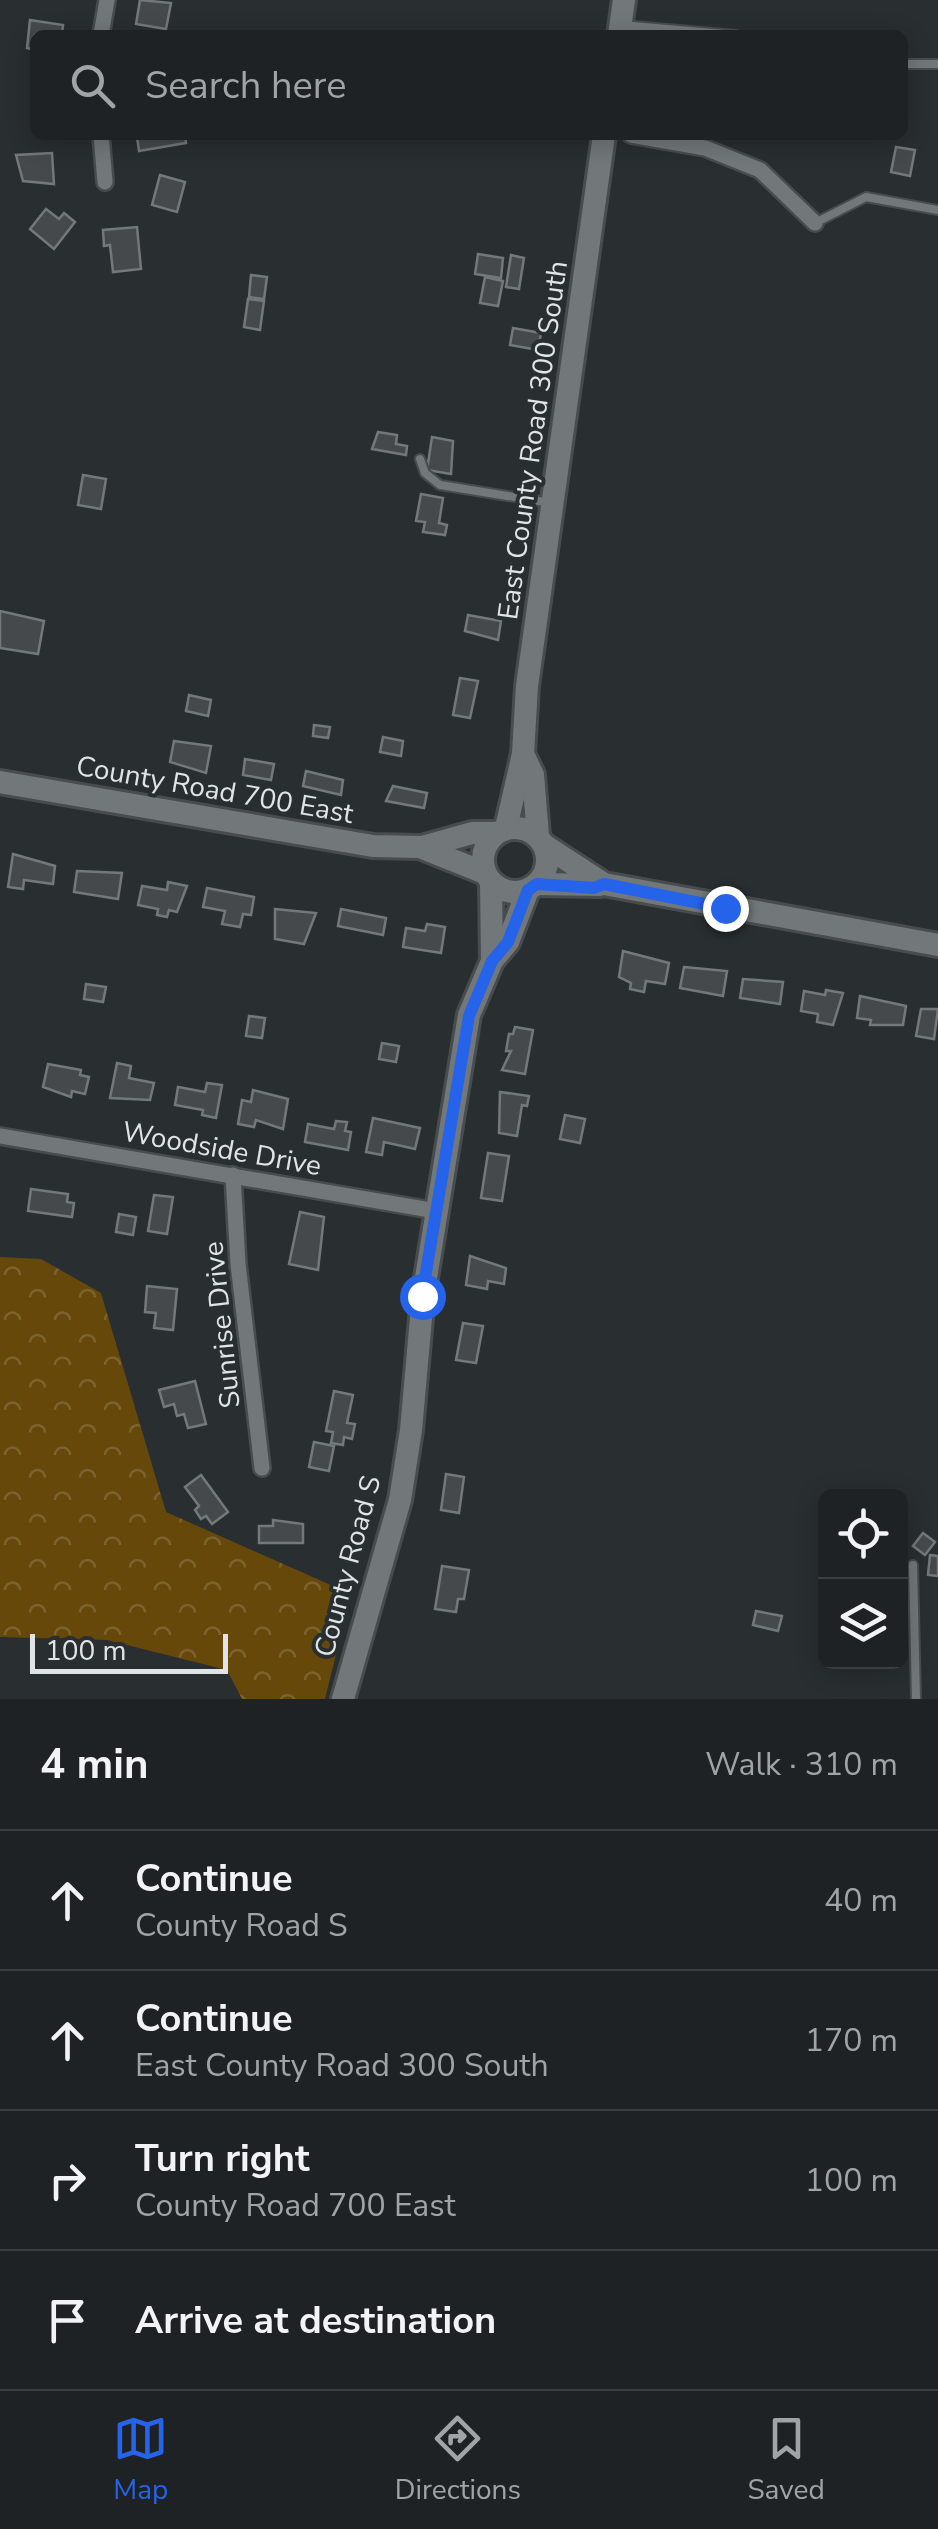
<!DOCTYPE html>
<html lang="en">
<head>
<meta charset="utf-8">
<style>
  body { margin:0; font-family:"Nunito Sans",sans-serif; background:#272a2c; color:#f1f3f6 }
  .controls { position:absolute; right:30px; bottom:30px; display:grid; overflow:hidden; border-radius:15px; box-shadow:0 5px 25px #0003 }
  .controls button { width:90px; height:90px; display:grid; place-items:center; padding:0; border:0; border-bottom:2px solid #3c3f41; background:#1f2224; color:#f1f3f6; font:50px sans-serif }
  .scale { position:absolute; left:30px; bottom:25px; width:198px; box-sizing:border-box; padding-left:10px; border:5px solid #e1e4e6; border-top:0; font-size:28px; line-height:35px; white-space:nowrap; color:#e1e4e6; -webkit-text-stroke:8px #292e30; paint-order:stroke }
  .stop { position:absolute; width:30px; height:30px; margin:-22px; border:8px solid #2563eb; border-radius:50%; background:#fff }
  .stop.end { background:#2563eb; border-color:#fff; box-shadow:0 2px 10px #0008 }
  .list { margin:0; padding:0; list-style:none }
  h2 { display:flex; justify-content:space-between; align-items:center; height:130px; margin:0; padding:0 40px; font-size:42px }
  h2 small { font-size:32px; font-weight:400; color:#a1a4a6 }
  .list li { display:grid; grid-template-columns:65px 1fr auto; gap:30px; align-items:center; box-sizing:border-box; height:140px; padding:0 40px; border-top:2px solid #3c3f41 }
  .list b { display:block; font-size:38px; white-space:nowrap }
  .list p { margin:0; font-size:32px; white-space:nowrap; color:#a1a4a6 }
  .list em { font-size:32px; font-style:normal; color:#a1a4a6 }
  .icon { flex:none; width:55px; height:55px; fill:none; stroke:currentColor; stroke-width:2; stroke-linecap:round; stroke-linejoin:round }
  .map { position:relative; flex:none; width:938px; height:1699px; overflow:hidden }
  .search { position:absolute; background:#1f2224; box-shadow:0 5px 25px #0003; left:30px; right:30px; top:30px; height:110px; display:flex; align-items:center; gap:25px; box-sizing:border-box; padding:0 35px; border-radius:15px; color:#a1a4a6; font-size:38px }
  .sheet { height:690px; background:#1f2224 }
  nav { display:flex; justify-content:space-around; align-items:center; box-sizing:border-box; height:140px; border-top:2px solid #3c3f41; background:#1f2224; font-size:28px; color:#a1a4a6 }
  nav a { display:grid; justify-items:center; gap:5px }
  nav .on { color:#2563eb }
  .map>svg:first-child { display:block }
</style>
</head>
<body>
<div class="map">
<svg width="938" height="1699" viewBox="0 0 938 1699">
  <defs>
    <pattern id="forest-crowns" width="20" height="18" patternUnits="userSpaceOnUse" patternTransform="scale(2.5)"><rect width="20" height="18" fill="#66480b"/><path d="M2 6a3 3 0 1 1 6 0M12 15a3 3 0 1 1 6 0" fill="none" stroke="#7c622f"/></pattern>
  </defs>
  <rect width="100%" height="100%" fill="#292e30"/>
  <polygon fill="url(#forest-crowns)" points="0,1257 41,1259 101,1293 166,1512 351,1594 325,1699 242,1699 227,1670 107,1640 0,1637"/>
  <g fill="#45494c" stroke="#73787b" stroke-width="2.5">
    <polygon points="140,0 171,3 166,29 136,24"/>
    <polygon points="30,20 63,25 62,35 35,35 35,50 27,48"/>
    <polygon points="185,135 186,143 139,151 137,137"/>
    <polygon points="896,147 915,150 910,176 891,172"/>
    <polygon points="52,153 54,184 23,181 16,155"/>
    <polygon points="160,175 185,182 177,212 152,205"/>
    <polygon points="46,209 59,219 64,213 75,222 54,249 30,229"/>
    <polygon points="137,227 141,269 113,272 110,245 104,246 103,230"/>
    <polygon points="478,254 503,258 501,278 475,274"/>
    <polygon points="511,255 524,258 519,289 506,287"/>
    <polygon points="251,275 267,277 264,299 249,297"/>
    <polygon points="485,277 503,281 498,306 480,303"/>
    <polygon points="248,299 264,301 260,330 244,327"/>
    <polygon points="513,328 541,333 538,350 510,345"/>
    <polygon points="378,432 397,435 396,444 407,446 406,455 372,449"/>
    <polygon points="432,437 453,441 451,474 427,470"/>
    <polygon points="83,475 106,479 101,509 78,505"/>
    <polygon points="421,494 443,498 439,523 447,525 445,535 423,532 425,522 416,521"/>
    <polygon points="0,611 44,621 38,654 0,648"/>
    <polygon points="468,615 501,621 498,640 465,631"/>
    <polygon points="460,678 478,681 470,718 453,715"/>
    <polygon points="189,695 211,700 208,716 186,711"/>
    <polygon points="314,725 330,727 328,738 313,736"/>
    <polygon points="383,737 403,741 401,756 380,752"/>
    <polygon points="174,741 211,746 206,773 170,762"/>
    <polygon points="245,759 274,764 271,780 243,775"/>
    <polygon points="306,771 343,780 341,795 303,786"/>
    <polygon points="393,786 427,793 424,808 386,801"/>
    <polygon points="13,854 55,866 53,884 24,880 23,889 8,887"/>
    <polygon points="77,871 122,873 118,899 74,892"/>
    <polygon points="168,882 187,886 177,912 169,910 167,917 157,915 158,909 138,905 142,886 167,890"/>
    <polygon points="207,888 254,897 251,915 243,914 240,927 222,924 225,911 203,907"/>
    <polygon points="275,909 316,913 304,944 275,939"/>
    <polygon points="341,909 386,918 383,935 338,926"/>
    <polygon points="427,924 445,927 441,953 403,947 406,928 425,931"/>
    <polygon points="623,951 669,963 665,984 646,981 644,992 630,989 631,983 619,977"/>
    <polygon points="684,967 727,971 723,996 680,988"/>
    <polygon points="743,979 783,982 780,1004 740,998"/>
    <polygon points="86,984 106,987 103,1002 84,999"/>
    <polygon points="826,990 843,993 833,1025 817,1022 818,1014 801,1011 804,991 825,995"/>
    <polygon points="860,996 906,1006 903,1025 870,1025 871,1020 857,1018"/>
    <polygon points="921,1009 938,1009 934,1039 916,1036"/>
    <polygon points="249,1016 265,1018 262,1038 246,1036"/>
    <polygon points="515,1027 533,1030 525,1074 502,1070 511,1051 506,1051 509,1034 513,1034"/>
    <polygon points="382,1043 399,1046 396,1062 379,1059"/>
    <polygon points="117,1063 131,1066 129,1078 154,1083 150,1100 110,1098"/>
    <polygon points="48,1064 81,1070 80,1075 89,1077 85,1094 72,1091 71,1097 43,1087"/>
    <polygon points="207,1083 222,1085 216,1118 202,1115 203,1110 175,1105 178,1087 205,1092"/>
    <polygon points="253,1090 288,1099 283,1129 256,1120 254,1127 238,1124 242,1100 251,1102"/>
    <polygon points="500,1092 529,1096 527,1106 522,1105 517,1136 499,1133"/>
    <polygon points="565,1115 585,1119 580,1143 560,1139"/>
    <polygon points="373,1118 420,1128 415,1149 384,1142 382,1155 366,1152"/>
    <polygon points="336,1121 347,1122 345,1131 351,1132 348,1150 305,1142 308,1124 334,1129"/>
    <polygon points="488,1153 509,1156 502,1201 481,1198"/>
    <polygon points="31,1189 68,1194 67,1202 74,1203 72,1217 28,1211"/>
    <polygon points="154,1195 173,1197 167,1234 148,1231"/>
    <polygon points="300,1212 324,1217 318,1270 289,1264"/>
    <polygon points="119,1214 136,1217 133,1235 116,1232"/>
    <polygon points="470,1256 506,1268 504,1284 488,1281 487,1289 466,1285"/>
    <polygon points="147,1286 177,1289 173,1330 154,1328 156,1313 145,1312"/>
    <polygon points="463,1323 483,1326 476,1363 456,1360"/>
    <polygon points="195,1381 206,1424 188,1428 184,1414 177,1416 174,1404 164,1407 159,1390"/>
    <polygon points="334,1391 353,1395 347,1423 355,1424 352,1439 344,1437 343,1445 331,1443 333,1432 326,1431"/>
    <polygon points="314,1442 334,1446 329,1471 309,1467"/>
    <polygon points="446,1474 464,1477 459,1513 441,1510"/>
    <polygon points="201,1475 228,1512 212,1524 206,1516 201,1519 195,1510 199,1506 185,1487"/>
    <polygon points="273,1520 303,1524 303,1543 259,1543 259,1526 273,1526"/>
    <polygon points="923,1533 935,1542 925,1555 913,1546"/>
    <polygon points="930,1555 938,1556 938,1576 928,1575"/>
    <polygon points="442,1566 469,1570 464,1599 458,1599 456,1612 435,1609"/>
    <polygon points="756,1611 782,1616 778,1631 753,1625"/>
  </g>
  <g fill="none" stroke-linecap="round" stroke-linejoin="round">
    <defs>
      <g id="lane">
        <polyline points="621,25 736,35"/>
        <polyline points="903,64 938,64"/>
        <polyline points="815,223 866,197 938,210"/>
        <polyline points="420,459 425,473 440,485 551,503"/>
        <polyline points="913,1565 916,1699"/>
      </g>
      <g id="street">
        <polyline points="101,35 107,0"/>
        <polyline points="101,135 105,182"/>
        <polyline points="631,135 705,148 760,170 815,223"/>
        <polyline points="0,1136 436,1211"/>
        <polyline points="233,1175 238,1264 262,1468"/>
      </g>
      <g id="secondary">
        <polyline points="619,35 624,0"/>
        <polyline points="523,754 533,775 538,836"/>
        <polyline points="0,782 373,846 420,847 485,873"/>
        <circle cx="515" cy="860" r="32"/>
        <polyline points="506,828 523,754 527,686 604,135"/>
        <polyline points="544,845 604,884 938,945"/>
        <polyline points="422,847 472,833 496,833"/>
        <polyline points="491,882 492,961"/>
        <polyline points="537,884 600,885"/>
        <polyline points="343,1699 400,1500 411,1430 423,1296 469,1015 492,961 508,942 528,890"/>
      </g>
    </defs>
    <use href="#lane" stroke="#484c4e" stroke-width="12"/>
    <use href="#street" stroke="#484c4e" stroke-width="20"/>
    <use href="#secondary" stroke="#484c4e" stroke-width="28"/>
    <use href="#lane" stroke="#72777a" stroke-width="8"/>
    <use href="#street" stroke="#72777a" stroke-width="15"/>
    <use href="#secondary" stroke="#72777a" stroke-width="22"/>
  </g>
  <g fill="none" stroke-linecap="round" stroke-linejoin="round">
    <polyline stroke="#2563eb" stroke-width="12" points="422,1296 469,1016 492,961 508,942 528,890 537,884 594,888 604,884 725,908"/>
  </g>
  <g text-anchor="middle" stroke-width="8" stroke-linejoin="round" paint-order="stroke">
    <g font-size="28" fill="#e1e4e6" stroke="#292e30">
      <text transform="translate(532 440) rotate(-82)" y="10">East County Road 300 South</text>
      <text transform="translate(215 789) rotate(10)" y="10">County Road 700 East</text>
      <text transform="translate(222 1148) rotate(10)" y="10">Woodside Drive</text>
      <text transform="translate(221 1325) rotate(-96)" y="10">Sunrise Drive</text>
      <text transform="translate(347 1566) rotate(-75)" y="10">County Road S</text>
    </g>
  </g>
</svg>
<div class="controls">
<button><svg class="icon" aria-label="locate" viewBox="0 0 24 24"><circle cx="12" cy="12" r="6"/><path d="M12 2v4M12 18v4M2 12h4M18 12h4"/></svg></button>
<button><svg class="icon" aria-label="layers" viewBox="0 0 24 24"><path d="M12 4l9 5-9 5-9-5zM3 14l9 5 9-5"/></svg></button>
</div>
<div class="scale">100 m</div>
<div class="stop" style="left:422px;top:1296px"></div>
<div class="stop end" style="left:725px;top:908px"></div>
<div class="search"><svg class="icon" aria-label="search" viewBox="0 0 24 24"><circle cx="10" cy="10" r="6"/><path d="M15 15l6 6"/></svg>Search here</div>
</div>
<section class="sheet">
<h2>4 min<small>Walk · 310 m</small></h2>
<ul class="list">
<li><svg class="icon" aria-label="ahead" viewBox="0 0 24 24"><path d="M12 20V5M6 11l6-6 6 6"/></svg><div><b>Continue</b><p>County Road S</p></div><em>40 m</em></li>
<li><svg class="icon" aria-label="ahead" viewBox="0 0 24 24"><path d="M12 20V5M6 11l6-6 6 6"/></svg><div><b>Continue</b><p>East County Road 300 South</p></div><em>170 m</em></li>
<li><svg class="icon" aria-label="right" viewBox="0 0 24 24"><path d="M7 20v-9h11M14 6l5 5-5 5"/></svg><div><b>Turn right</b><p>County Road 700 East</p></div><em>100 m</em></li>
<li><svg class="icon" aria-label="arrive" viewBox="0 0 24 24"><path d="M6 21V4h12l-3 4 3 4H6"/></svg><div><b>Arrive at destination</b></div></li>
</ul>
</section>
<nav>
<a class="on"><svg class="icon" aria-label="map" viewBox="0 0 24 24"><path d="M3 6l6-2 6 2 6-2v14l-6 2-6-2-6 2zM9 4v14M15 6v14"/></svg>Map</a>
<a><svg class="icon" aria-label="directions" viewBox="0 0 24 24"><path d="M12 3l9 9-9 9-9-9zM9 14v-3h6M13 9l2 2-2 2"/></svg>Directions</a>
<a><svg class="icon" aria-label="saved" viewBox="0 0 24 24"><path d="M7 4h10v16l-5-4-5 4z"/></svg>Saved</a>
</nav>
</body>
</html>
